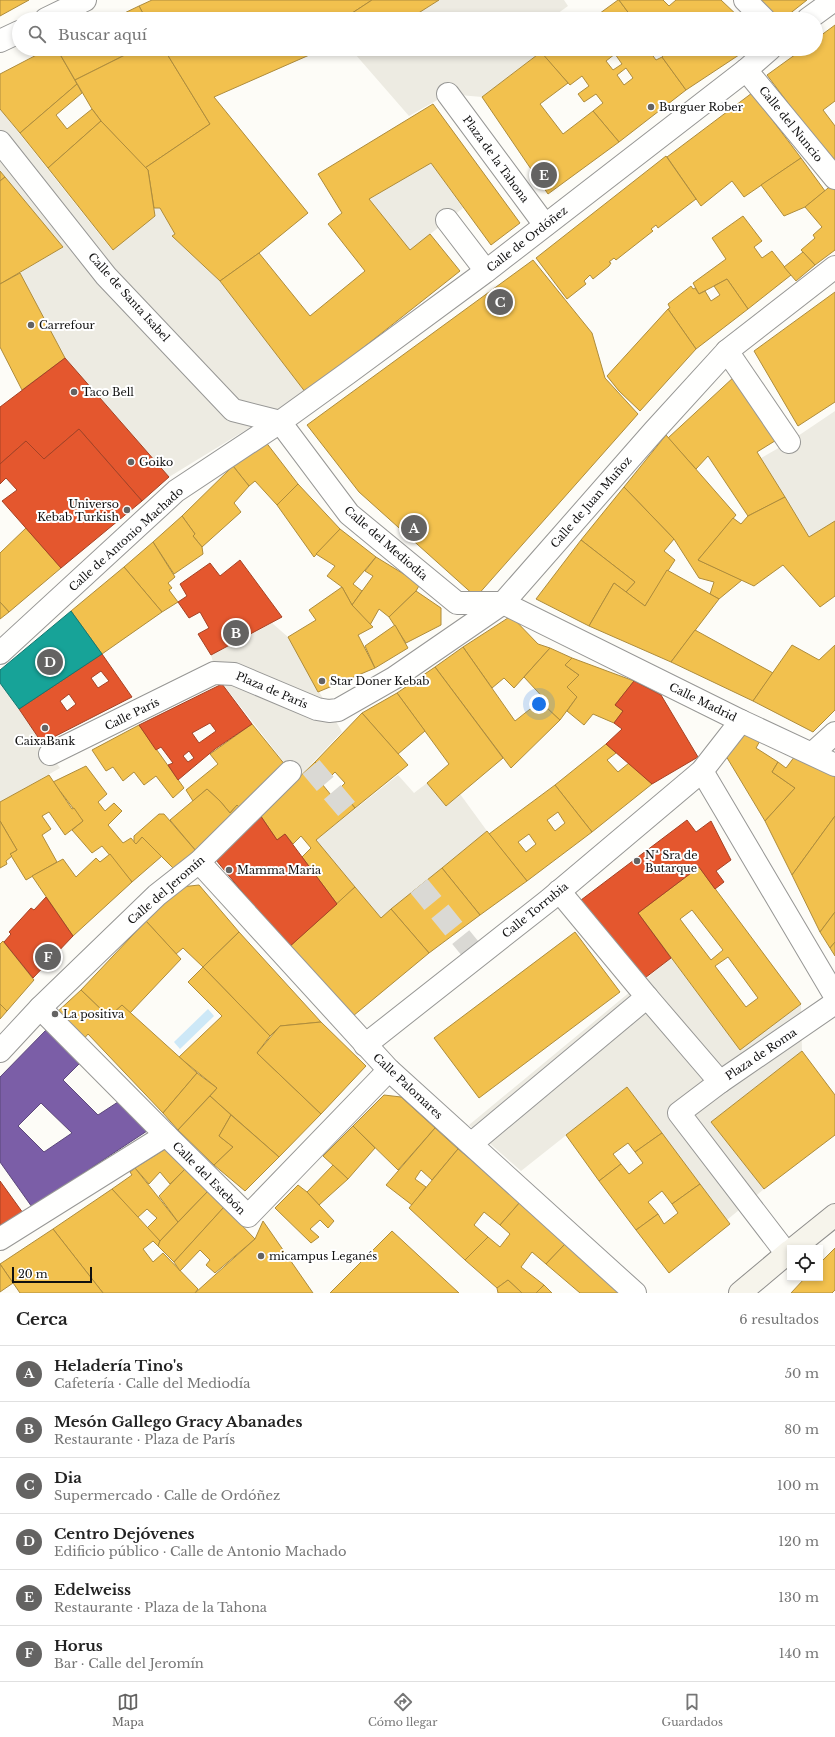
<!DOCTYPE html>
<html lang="es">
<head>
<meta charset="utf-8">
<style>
  body { margin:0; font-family:"Libre Baskerville",serif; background:#f2f2f2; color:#222 }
  .controls { position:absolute; right:12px; bottom:12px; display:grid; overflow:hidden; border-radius:0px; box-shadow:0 2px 6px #0003 }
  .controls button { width:36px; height:36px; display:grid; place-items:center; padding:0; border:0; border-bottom:1px solid #e0e0e0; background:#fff; color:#222; font:20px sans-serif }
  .scale { position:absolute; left:12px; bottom:10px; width:80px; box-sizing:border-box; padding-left:4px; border:2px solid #111; border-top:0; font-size:11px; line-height:14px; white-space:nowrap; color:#111; -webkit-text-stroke:3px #fff; paint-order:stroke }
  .you { position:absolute; left:539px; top:704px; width:14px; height:14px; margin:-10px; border:3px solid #fff; border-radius:50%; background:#1a73e8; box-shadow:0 0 0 6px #1a73e833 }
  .badge { display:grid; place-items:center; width:26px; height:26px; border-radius:50%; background:#646362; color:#fff; font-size:13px; font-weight:700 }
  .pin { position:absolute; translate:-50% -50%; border:2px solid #fff; box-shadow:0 1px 4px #0006 }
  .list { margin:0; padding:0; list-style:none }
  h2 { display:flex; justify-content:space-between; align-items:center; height:52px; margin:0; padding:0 16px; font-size:17px }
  h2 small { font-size:13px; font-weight:400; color:#767676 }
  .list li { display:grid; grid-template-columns:26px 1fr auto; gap:12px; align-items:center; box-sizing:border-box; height:56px; padding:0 16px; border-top:1px solid #e0e0e0 }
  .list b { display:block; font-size:15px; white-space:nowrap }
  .list p { margin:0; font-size:13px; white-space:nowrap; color:#767676 }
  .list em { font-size:13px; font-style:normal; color:#767676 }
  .icon { flex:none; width:22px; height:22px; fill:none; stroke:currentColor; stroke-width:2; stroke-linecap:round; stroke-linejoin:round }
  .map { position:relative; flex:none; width:835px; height:1293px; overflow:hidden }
  .search { position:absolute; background:#fff; box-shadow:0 2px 6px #0003; left:12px; right:12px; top:12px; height:44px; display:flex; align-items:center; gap:10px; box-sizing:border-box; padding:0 14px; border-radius:22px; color:#767676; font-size:15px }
  .sheet { height:388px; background:#fff }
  nav { display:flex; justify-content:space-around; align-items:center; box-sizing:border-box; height:56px; border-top:1px solid #e0e0e0; background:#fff; font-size:11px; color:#767676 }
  nav a { display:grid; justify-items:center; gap:2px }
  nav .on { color:#646362 }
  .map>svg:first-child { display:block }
</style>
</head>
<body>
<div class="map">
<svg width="835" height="1293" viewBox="0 0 835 1293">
  <rect width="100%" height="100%" fill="#fdfcf7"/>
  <g fill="#edebe2">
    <polygon points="439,0 564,0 568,6 550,19 409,19"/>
    <polygon points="363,49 538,49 541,52 482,97 448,94 409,116 355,54"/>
    <polygon points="0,109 112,250 155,216 154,208 160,208 175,234 172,236 220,281 306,393 169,477 65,358 20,273 63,247 0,171"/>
    <polygon points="431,163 463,208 410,250 369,199"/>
    <polygon points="835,411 835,521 809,537 761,458 789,442"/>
    <polygon points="272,623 288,637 342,732 297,779 208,665 213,662 211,655"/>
    <polygon points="0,683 60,768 0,802"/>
    <polygon points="398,775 414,793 427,783 446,806 460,794 487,831 381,918 316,840"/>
    <polygon points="671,958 740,1050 801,1004 802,1051 711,1122 764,1189 727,1220 627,1087 521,1171 469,1125"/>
  </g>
  <polygon fill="#cde8f7" points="208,1009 214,1016 180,1049 174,1042"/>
  <g fill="#f2c14e" stroke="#ae8c3c" fill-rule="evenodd">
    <polygon points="0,0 29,0 0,16"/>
    <polygon points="152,0 372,0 343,19 146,19 139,6"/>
    <polygon points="372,0 439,0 409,19 343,19"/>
    <polygon points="619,0 633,19 592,19 618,0"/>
    <polygon points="619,0 663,0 669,6 676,0 721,0 741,19 686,19 682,13 674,19 633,19"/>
    <polygon points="759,0 807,0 783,19 778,19"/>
    <polygon points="139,6 146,19 112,19"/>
    <polygon points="835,25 835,101 823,110 835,126 835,166 767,75 803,49 816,49 816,39"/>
    <polygon points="48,49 57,49 77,84 20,133 0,109 0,74"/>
    <polygon points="57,49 137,49 75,80"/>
    <polygon points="137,49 164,49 210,124 145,168 101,121 92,109 75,80"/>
    <polygon points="164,49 323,49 214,97 308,213 259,253 220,281 172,236 175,234 160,208 154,208 148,170 145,168 210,124"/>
    <polygon points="351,49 363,49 355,54"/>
    <path d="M 551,49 L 648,49 L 656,60 L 662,57 L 686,90 L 619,142 L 593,111 L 603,103 L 596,94 L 584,102 L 578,94 L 589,86 L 582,76 L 570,85 L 543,55 ZM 615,54 L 622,64 L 613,70 L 606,61 ZM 626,68 L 633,78 L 624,85 L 617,75 Z"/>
    <polygon points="663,49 748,49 686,90 662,57 666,53"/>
    <polygon points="541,52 568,83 540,104 563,134 593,111 619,142 548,194 482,97"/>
    <polygon points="77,84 82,93 56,115 67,129 92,109 101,121 48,168 20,133"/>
    <polygon points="752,93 801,158 744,197 732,181 701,206 667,157"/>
    <polygon points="433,104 520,223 491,245 431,163 369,199 410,250 430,234 460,271 306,393 220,281 259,253 310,316 365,271 328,224 342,213 318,174"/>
    <polygon points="101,121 148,170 155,216 113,250 48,168"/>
    <polygon points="666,156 696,199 658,228 656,225 651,229 653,231 616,260 614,258 609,262 611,263 609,266 593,279 590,275 584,281 586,284 567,299 536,258"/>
    <polygon points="801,158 825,191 805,207 784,216 761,185"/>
    <polygon points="0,171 5,177 0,181"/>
    <polygon points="5,177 63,247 0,284 0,181"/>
    <polygon points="833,184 835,186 835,250 815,265 801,250 815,238 813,235 822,227 805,207"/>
    <polygon points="743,216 762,241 754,247 762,258 772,251 791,275 748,309 727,279 699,294 693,283 726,259 712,238"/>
    <polygon points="803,252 815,265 796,281 784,267"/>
    <polygon points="533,260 592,333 605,378 638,414 476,597 359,492 307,425"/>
    <polygon points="20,273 65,358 22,390 0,347 0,284"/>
    <polygon points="727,279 748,309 696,349 668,309 670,308 668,304 691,286 693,289 695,288 699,294 705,291 711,301 720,295 714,286"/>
    <polygon points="835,292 835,402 798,426 754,351"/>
    <polygon points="668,309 696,349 640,411 619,391 607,376"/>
    <polygon points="735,376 778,439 757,452 785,497 748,516 708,456 696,469 668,438"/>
    <polygon points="666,435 736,515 698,560 742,580 719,599 710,594 714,582 699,578 674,539 624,487"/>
    <polygon points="265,441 298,484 277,505 255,481 249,486 233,466"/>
    <polygon points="233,466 249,486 234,503 241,512 202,547 193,536 195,534 182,516"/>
    <polygon points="298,484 340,529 314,557 277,505"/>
    <polygon points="624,487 674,539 664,551 675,560 645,606 626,592 635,582 581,540"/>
    <polygon points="785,497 809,537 835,521 835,596 820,607 783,565 754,586 698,560 733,518 741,524 748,516"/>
    <polygon points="182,516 195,534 193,536 202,547 203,554 174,574 153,542"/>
    <polygon points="26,528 61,568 9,612 0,602 0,553"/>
    <polygon points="340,529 376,557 353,584 362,591 352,605 342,587 327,576 335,566 316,554"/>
    <polygon points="581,540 635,582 626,592 614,583 589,626 536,599"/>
    <polygon points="153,542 175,577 168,583 172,588 169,590 178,602 162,612 124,567"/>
    <polygon points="376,557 420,584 416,591 389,617 379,609 370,625 352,605 373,576 365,571"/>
    <polygon points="124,567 162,612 102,654 71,611"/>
    <polygon points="667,570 719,599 671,662 589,626 614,583 645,606"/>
    <polygon points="342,587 352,605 373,627 358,635 375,668 318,692 288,637 316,620 309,610"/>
    <polygon points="416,591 441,608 441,625 406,643 389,617"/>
    <polygon points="0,602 9,612 0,619"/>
    <polygon points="511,616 538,644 550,648 514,688 504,678 492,688 463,647"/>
    <polygon points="395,625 408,648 375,668 365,646"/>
    <polygon points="695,630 773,673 753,701 671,662"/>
    <polygon points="792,645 819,660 835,645 835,710 813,732 753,701"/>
    <polygon points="463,647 515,721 544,698 548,703 545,706 560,720 511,768 435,667"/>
    <polygon points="550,648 572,658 565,665 579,675 567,687 577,697 560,720 545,706 548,703 524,677"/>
    <polygon points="572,658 634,681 615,705 623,711 614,723 593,714 584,725 567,711 577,697 567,687 579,675 565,665"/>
    <polygon points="435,667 503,758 446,806 427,783 449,764 397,693"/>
    <polygon points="397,693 425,731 398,754 362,713"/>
    <polygon points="362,713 408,765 355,808 339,789 345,783 335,772 329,778 315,762"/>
    <polygon points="252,724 286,766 241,809 237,805 230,813 220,801 207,789 193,801 186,790 218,764 210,754"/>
    <polygon points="139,725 184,788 173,798 156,776 144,785 134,772 123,781 113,767 106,771 92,750"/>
    <polygon points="746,730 762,737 756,748 778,762 772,772 795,788 765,821 726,756"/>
    <polygon points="606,744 616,753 607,760 618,772 629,763 652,784 592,832 555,785"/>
    <polygon points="795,756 835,775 835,816 792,875 765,821 795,788 772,772 778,762 786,768"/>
    <polygon points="315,762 329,778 322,784 331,795 339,789 355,808 316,840 355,887 337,904 302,857 311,848 301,836 293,844 285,834 277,840 260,815"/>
    <polygon points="86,766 107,794 98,802 105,811 114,803 122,811 108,825 123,843 131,838 136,844 142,837 162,856 132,882 102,846 92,853 72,830 83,821 53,782"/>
    <polygon points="49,775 72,809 74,808 83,821 65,835 49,812 42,816 51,829 42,835 57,862 26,880 10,854 17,850 0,821 0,802"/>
    <path d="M 555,785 L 592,832 L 527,881 L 489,834 ZM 558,812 L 565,823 L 555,831 L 547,820 ZM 529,834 L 536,844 L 526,852 L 518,842 Z"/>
    <polygon points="207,789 220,801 230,813 237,805 241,809 196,851 170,820"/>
    <polygon points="159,814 164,814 196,851 175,870 142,837 136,844 134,842 134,836"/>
    <polygon points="835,816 835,912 820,932 792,875"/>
    <polygon points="0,821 17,850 10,854 12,856 6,861 7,864 0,868"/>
    <polygon points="487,831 527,881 480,915 442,868"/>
    <polygon points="110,854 132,882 73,936 32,876 63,859 76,877 96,858 100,862"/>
    <path d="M 699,867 L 801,1004 L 740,1050 L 638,913 ZM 692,910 L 723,950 L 711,960 L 680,919 ZM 728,957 L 758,998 L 746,1007 L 715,966 Z"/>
    <polygon points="442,868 480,915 429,953 391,909"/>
    <polygon points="199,885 239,932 203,967 183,948 176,954 146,921 181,887"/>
    <polygon points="355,887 381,918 391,909 429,953 353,1016 288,948"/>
    <polygon points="835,912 835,942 830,948 820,932"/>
    <polygon points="146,921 181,959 130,1013 122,1005 109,1017 81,990"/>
    <polygon points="239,932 321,1022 280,1026 270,1036 203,967"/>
    <polygon points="575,932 620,992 479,1098 434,1038"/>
    <polygon points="3,941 34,980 7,1011 0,1004 0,944"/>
    <polygon points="835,942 835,956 830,948"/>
    <polygon points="203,967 270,1036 257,1053 321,1114 279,1157 210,1096 217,1088 179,1057 222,1016 188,982"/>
    <polygon points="81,990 109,1017 122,1005 197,1073 163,1113 88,1034 83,1040 55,1014"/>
    <polygon points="0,1004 7,1011 0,1019"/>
    <polygon points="321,1022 366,1066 321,1114 257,1053 280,1026"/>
    <polygon points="802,1051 835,1095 835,1135 764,1189 711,1122"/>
    <polygon points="197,1073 217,1088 178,1130 163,1113"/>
    <polygon points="627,1087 662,1133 635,1152 628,1143 613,1154 621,1164 599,1181 566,1135"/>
    <polygon points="384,1095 401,1097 435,1128 398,1170 353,1126"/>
    <polygon points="210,1096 231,1115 219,1136 233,1147 214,1165 178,1130"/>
    <polygon points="231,1115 279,1157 245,1191 214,1165 233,1147 219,1136"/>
    <polygon points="353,1126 375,1148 348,1179 323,1156"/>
    <polygon points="435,1128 458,1149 432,1180 421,1170 415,1179 426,1187 412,1205 386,1185"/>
    <polygon points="662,1133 700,1184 672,1204 662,1191 648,1202 658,1214 636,1230 599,1181 621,1164 629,1174 643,1163 635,1152"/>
    <polygon points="167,1148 186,1168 170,1184 160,1172 149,1184 135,1168"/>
    <polygon points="458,1149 521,1201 500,1225 484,1212 474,1225 488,1237 465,1260 409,1208"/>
    <polygon points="333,1165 348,1179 319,1205 307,1192"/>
    <polygon points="135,1168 178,1222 160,1241 147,1228 157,1218 147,1209 137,1218 112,1189 132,1175 130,1172"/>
    <polygon points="186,1168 209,1190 178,1222 159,1196"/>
    <polygon points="700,1184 730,1224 669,1273 636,1230 658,1214 664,1224 678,1213 672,1204"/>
    <polygon points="298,1185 307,1192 334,1221 328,1228 320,1220 310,1229 319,1237 311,1243 275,1208"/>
    <polygon points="112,1189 160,1241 158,1246 153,1241 143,1249 153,1262 163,1253 198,1289 195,1293 103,1293 53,1229"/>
    <polygon points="209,1190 224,1207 174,1262 158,1246 160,1241"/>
    <polygon points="521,1201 565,1244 546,1264 532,1252 521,1267 544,1285 536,1293 522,1293 508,1280 497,1288 465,1260 488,1237 500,1247 510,1234 500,1225"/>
    <polygon points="224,1207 255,1239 215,1273 206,1265 210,1260 200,1250 180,1271 174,1262"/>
    <polygon points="263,1221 313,1293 195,1293 255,1239"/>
    <polygon points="53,1229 103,1293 20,1293 0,1264"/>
    <polygon points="392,1231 459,1293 330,1293"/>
    <polygon points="565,1244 622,1293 580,1293 546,1264"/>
    <polygon points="835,1248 835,1290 832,1293 791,1293 805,1278 820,1278 820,1263"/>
    <polygon points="0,1264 13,1283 0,1292"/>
    <polygon points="508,1280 522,1293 498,1293 497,1288"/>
    <polygon points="544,1285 552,1293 536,1293"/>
  </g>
  <g fill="#e4572e" stroke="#a54225" fill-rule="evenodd">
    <polygon points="65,358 169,477 142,501 79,429 44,459 26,441 0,464 0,407"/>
    <polygon points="79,429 142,501 61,568 2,501 17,490 6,478 0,484 0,464 26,441 44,459"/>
    <polygon points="240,560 282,617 211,655 198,634 209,628 200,612 189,618 178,602 187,596 180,584 210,563 220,576"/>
    <path d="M 102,654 L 132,697 L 42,743 L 19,709 ZM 101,671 L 109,681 L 98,688 L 91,678 ZM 69,694 L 76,704 L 67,711 L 60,701 Z"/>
    <polygon points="634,681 661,695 698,757 652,784 606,744 622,729 614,723 623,711 615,705"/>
    <path d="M 222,684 L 252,724 L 215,749 L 178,780 L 168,765 L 173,763 L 161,747 L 156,750 L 139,725 ZM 210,723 L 216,731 L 199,743 L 192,733 ZM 189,751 L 194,758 L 188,762 L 183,756 Z"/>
    <polygon points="260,815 277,840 285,834 337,904 288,948 216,860"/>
    <polygon points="687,820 696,832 711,821 731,860 716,871 724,882 715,889 699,867 638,913 671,958 641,981 581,900"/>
    <polygon points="46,897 73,936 33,978 4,942 11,934 9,932 31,908 34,910"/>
    <polygon points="0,1181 23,1213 0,1229"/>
  </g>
  <path fill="#7b5ea7" stroke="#5b477a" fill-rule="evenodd" d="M 47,1029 L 81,1062 L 63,1080 L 98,1115 L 121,1100 L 150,1129 L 32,1207 L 0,1162 L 0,1077 ZM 41,1103 L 72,1133 L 44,1152 L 18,1126 Z"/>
  <polygon fill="#17a398" stroke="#157770" points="71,611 102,654 19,709 0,683 0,670"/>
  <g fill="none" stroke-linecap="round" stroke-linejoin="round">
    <g stroke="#dad9d4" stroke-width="22" stroke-dasharray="22 11" stroke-linecap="butt">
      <polyline points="311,767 350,813"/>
      <polyline points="419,886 477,957"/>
    </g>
    <defs>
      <g id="street">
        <polyline points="745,0 764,19"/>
        <polyline points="46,19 85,0"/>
        <polyline points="808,19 834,0"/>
        <polyline points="0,41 19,32"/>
        <polyline points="746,70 835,178"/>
        <polyline points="448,94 545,225"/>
        <polyline points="0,142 106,276 233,410 280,422"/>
        <polyline points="447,220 486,271"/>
        <polyline points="727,351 789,442"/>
        <polyline points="280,422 349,514 457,603 503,603 741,721 702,771 549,900 365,1045"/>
        <polyline points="0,653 176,491 280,422 348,373 485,272 746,70 770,49"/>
        <polyline points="741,721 835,765"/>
        <polyline points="813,753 835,733"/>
        <polyline points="50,754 214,673 234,674 317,709 329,711 338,710 394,678 503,603 654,431 727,351 835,267"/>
        <polyline points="702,771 835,996"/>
        <polyline points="199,862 389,1070 635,1293"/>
        <polyline points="559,891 647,997"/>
        <polyline points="40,1008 166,1135"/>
        <polyline points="0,1051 40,1008 157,895 199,862 290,772"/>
        <polyline points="720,1082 679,1113 787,1254"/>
        <polyline points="471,1144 647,997 720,1082 835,1003"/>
        <polyline points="0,1239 166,1135 248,1216 389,1070"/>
      </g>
      <g id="secondary">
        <polyline points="794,1248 835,1215"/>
        <polyline points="740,1293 790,1251"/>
      </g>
    </defs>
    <use href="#street" stroke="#979795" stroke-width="24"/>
    <use href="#secondary" stroke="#8e8d8b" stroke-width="24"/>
    <use href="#street" stroke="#fffffe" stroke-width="22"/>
    <use href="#secondary" stroke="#f6f4eb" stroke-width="22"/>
  </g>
  <g fill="#646362" stroke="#fff" stroke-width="1.5">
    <circle cx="651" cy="107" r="4"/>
    <circle cx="31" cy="325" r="4"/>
    <circle cx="74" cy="392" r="4"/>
    <circle cx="131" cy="462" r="4"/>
    <circle cx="127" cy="510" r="4"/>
    <circle cx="322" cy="681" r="4"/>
    <circle cx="45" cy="728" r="4"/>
    <circle cx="637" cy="861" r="4"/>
    <circle cx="229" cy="870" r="4"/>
    <circle cx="55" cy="1014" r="4"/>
    <circle cx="261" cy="1256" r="4"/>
  </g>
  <g text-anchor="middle" stroke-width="4" stroke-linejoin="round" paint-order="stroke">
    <g font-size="11" fill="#111" stroke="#fff" text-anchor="start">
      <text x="659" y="111">Burguer Rober</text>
      <text x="39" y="329">Carrefour</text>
      <text x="82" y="396">Taco Bell</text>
      <text x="139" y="466">Goiko</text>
      <text x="119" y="508" text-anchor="end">Universo<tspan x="119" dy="13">Kebab Turkish</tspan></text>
      <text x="330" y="685">Star Doner Kebab</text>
      <text x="45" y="745" text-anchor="middle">CaixaBank</text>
      <text x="645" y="859">Nª Sra de<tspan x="645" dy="13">Butarque</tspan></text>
      <text x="237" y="874">Mamma Maria</text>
      <text x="63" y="1018">La positiva</text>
      <text x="269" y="1260">micampus Leganés</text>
    </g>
    <g font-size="11" fill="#111" stroke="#fff">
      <text transform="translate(791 124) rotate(51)" y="4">Calle del Nuncio</text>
      <text transform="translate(496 159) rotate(54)" y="4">Plaza de la Tahona</text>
      <text transform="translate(527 239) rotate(-38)" y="4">Calle de Ordóñez</text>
      <text transform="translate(129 297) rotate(48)" y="4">Calle de Santa Isabel</text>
      <text transform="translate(591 502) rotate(-49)" y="4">Calle de Juan Muñoz</text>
      <text transform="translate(126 539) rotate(-42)" y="4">Calle de Antonio Machado</text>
      <text transform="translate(386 543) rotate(41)" y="4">Calle del Mediodía</text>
      <text transform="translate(272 690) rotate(23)" y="4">Plaza de París</text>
      <text transform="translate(703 702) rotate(26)" y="4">Calle Madrid</text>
      <text transform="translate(132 714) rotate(-26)" y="4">Calle París</text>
      <text transform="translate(166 890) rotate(-41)" y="4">Calle del Jeromín</text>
      <text transform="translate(535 910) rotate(-39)" y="4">Calle Torrubia</text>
      <text transform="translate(761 1054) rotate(-34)" y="4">Plaza de Roma</text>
      <text transform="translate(408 1086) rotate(43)" y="4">Calle Palomares</text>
      <text transform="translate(209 1178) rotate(45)" y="4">Calle del Estebón</text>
    </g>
  </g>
</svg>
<div class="controls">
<button><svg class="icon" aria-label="locate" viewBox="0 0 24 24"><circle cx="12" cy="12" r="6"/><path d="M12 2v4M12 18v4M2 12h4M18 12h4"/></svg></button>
</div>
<div class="scale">20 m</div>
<div class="you"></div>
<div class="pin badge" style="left:414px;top:528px">A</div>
<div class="pin badge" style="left:236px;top:633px">B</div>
<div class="pin badge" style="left:500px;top:302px">C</div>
<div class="pin badge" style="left:50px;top:662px">D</div>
<div class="pin badge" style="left:544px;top:175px">E</div>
<div class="pin badge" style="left:48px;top:957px">F</div>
<div class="search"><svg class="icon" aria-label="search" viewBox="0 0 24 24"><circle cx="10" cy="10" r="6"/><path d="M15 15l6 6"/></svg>Buscar aquí</div>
</div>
<section class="sheet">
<h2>Cerca<small>6 resultados</small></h2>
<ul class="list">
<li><span class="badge">A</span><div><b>Heladería Tino's</b><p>Cafetería · Calle del Mediodía</p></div><em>50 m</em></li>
<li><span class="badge">B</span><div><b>Mesón Gallego Gracy Abanades</b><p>Restaurante · Plaza de París</p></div><em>80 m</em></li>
<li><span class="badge">C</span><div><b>Dia</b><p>Supermercado · Calle de Ordóñez</p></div><em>100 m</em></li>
<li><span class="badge">D</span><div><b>Centro Dejóvenes</b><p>Edificio público · Calle de Antonio Machado</p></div><em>120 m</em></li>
<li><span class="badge">E</span><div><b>Edelweiss</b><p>Restaurante · Plaza de la Tahona</p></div><em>130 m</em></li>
<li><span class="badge">F</span><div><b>Horus</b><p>Bar · Calle del Jeromín</p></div><em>140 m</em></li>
</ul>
</section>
<nav>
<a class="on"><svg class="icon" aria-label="map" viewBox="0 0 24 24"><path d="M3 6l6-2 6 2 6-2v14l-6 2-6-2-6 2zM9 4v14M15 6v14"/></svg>Mapa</a>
<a><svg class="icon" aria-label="directions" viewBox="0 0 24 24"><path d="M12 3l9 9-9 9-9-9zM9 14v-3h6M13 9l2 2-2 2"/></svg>Cómo llegar</a>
<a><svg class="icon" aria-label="saved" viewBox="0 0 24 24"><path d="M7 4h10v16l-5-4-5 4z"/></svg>Guardados</a>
</nav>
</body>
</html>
